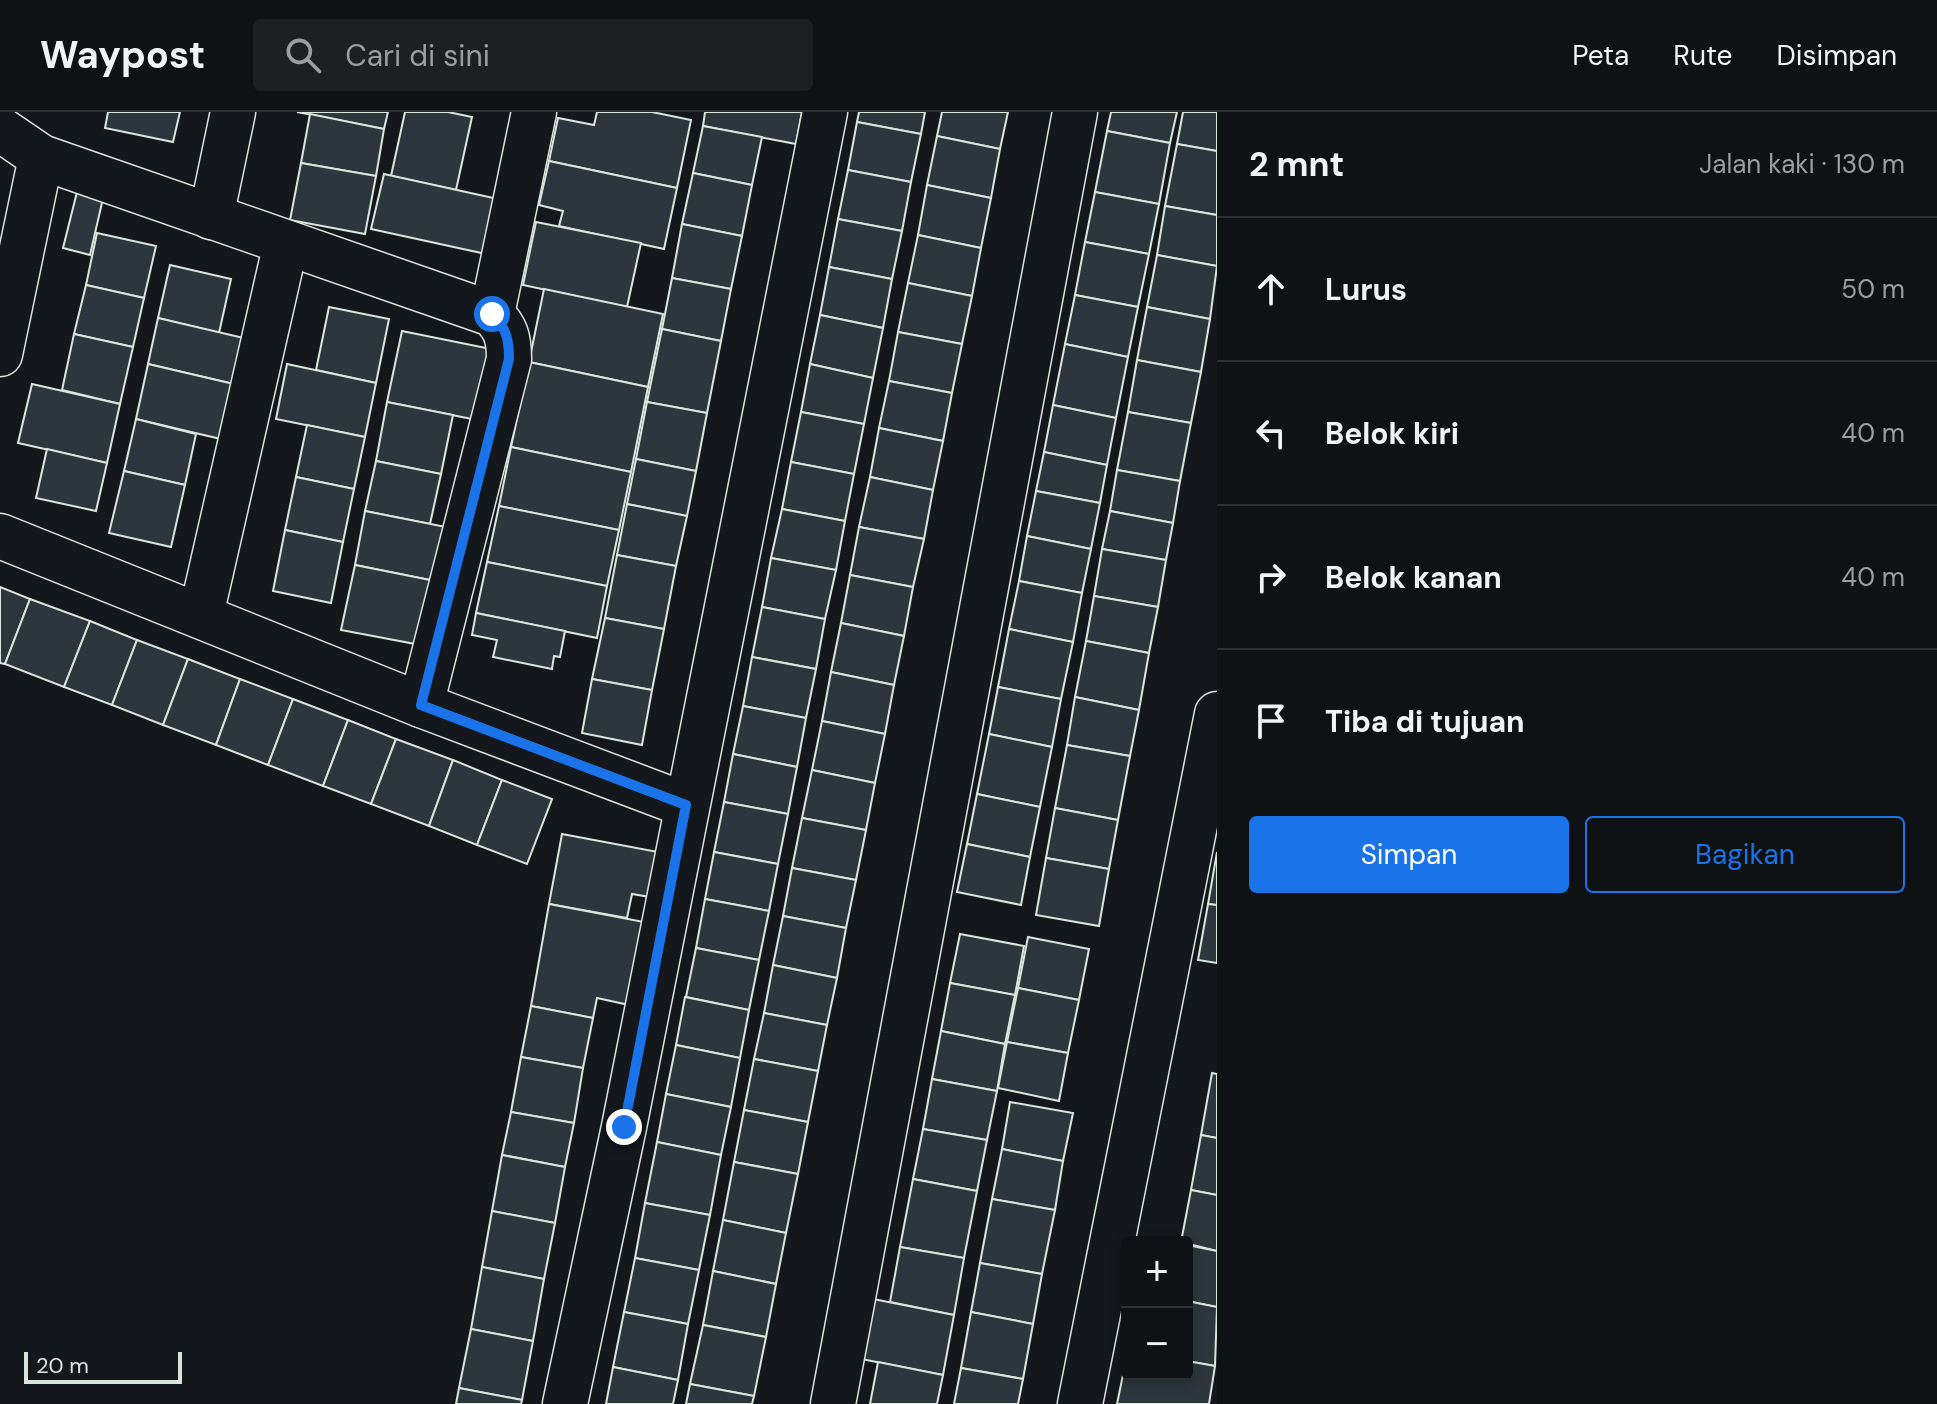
<!DOCTYPE html>
<html lang="id">
<head>
<meta charset="utf-8">
<style>
  body { margin:0; font-family:"DM Sans",sans-serif; background:#1d2022; color:#f1f3f6 }
  .controls { position:absolute; right:24px; bottom:24px; display:grid; overflow:hidden; border-radius:8px; box-shadow:0 4px 12px #0003 }
  .controls button { width:72px; height:72px; display:grid; place-items:center; padding:0; border:0; border-bottom:2px solid #2f3234; background:#0f1215; color:#f1f3f6; font:40px sans-serif }
  .scale { position:absolute; left:24px; bottom:20px; width:158px; box-sizing:border-box; padding-left:8px; border:4px solid #d8e6dc; border-top:0; font-size:22px; line-height:28px; white-space:nowrap; color:#d8e6dc; -webkit-text-stroke:6px #14181c; paint-order:stroke }
  .stop { position:absolute; width:24px; height:24px; margin:-18px; border:6px solid #1a73e8; border-radius:50%; background:#fff }
  .stop.end { background:#1a73e8; border-color:#fff; box-shadow:0 2px 8px #0008 }
  .list { margin:0; padding:0; list-style:none }
  h2 { display:flex; justify-content:space-between; align-items:center; height:104px; margin:0; padding:0 32px; font-size:34px }
  h2 small { font-size:26px; font-weight:400; color:#9b9ea0 }
  .list li { display:grid; grid-template-columns:52px 1fr auto; gap:24px; align-items:center; box-sizing:border-box; height:144px; padding:0 32px; border-top:2px solid #2f3234 }
  .list b { display:block; font-size:30px; white-space:nowrap }
  .list em { font-size:26px; font-style:normal; color:#9b9ea0 }
  .actions { display:flex; gap:16px; padding:24px 32px }
  .actions a { flex:1; padding:18px 0; border:2px solid #1a73e8; border-radius:8px; text-align:center; font-size:28px; color:#1a73e8 }
  .actions .main { background:#1a73e8; color:#fff }
  .icon { flex:none; width:44px; height:44px; fill:none; stroke:currentColor; stroke-width:2; stroke-linecap:round; stroke-linejoin:round }
  .map { position:relative; flex:none; width:1217px; height:1292px; overflow:hidden }
  header { display:flex; align-items:center; gap:48px; box-sizing:border-box; height:112px; padding:0 40px; background:#0f1215; border-bottom:2px solid #2f3234 }
  header strong { font-size:38px }
  nav { display:flex; gap:44px; margin-inline-start:auto; font-size:28px }
  .search { width:560px; height:72px; background:#1d2022; display:flex; align-items:center; gap:20px; box-sizing:border-box; padding:0 28px; border-radius:8px; color:#9b9ea0; font-size:30px }
  main { display:flex }
  aside { flex:1; background:#0f1215 }
  .map>svg:first-child { display:block }
</style>
</head>
<body>
<header>
<strong>Waypost</strong>
<div class="search"><svg class="icon" aria-label="search" viewBox="0 0 24 24"><circle cx="10" cy="10" r="6"/><path d="M15 15l6 6"/></svg>Cari di sini</div>
<nav><a>Peta</a><a>Rute</a><a>Disimpan</a></nav>
</header>
<main>
<div class="map">
<svg width="1217" height="1292" viewBox="0 0 1217 1292">
  <rect width="100%" height="100%" fill="#14181c"/>
  <g fill="#2c363c" stroke="#d8e6dc" stroke-width="2">
    <polygon points="108,0 180,0 173,30 105,16"/>
    <polygon points="297,0 388,0 384,17"/>
    <polygon points="405,0 448,0 472,5 456,78 391,64"/>
    <polygon points="597,0 652,0 691,8 677,76 549,49 558,6 594,13"/>
    <polygon points="705,0 802,0 796,32 703,14"/>
    <polygon points="859,0 925,0 921,22 857,10"/>
    <polygon points="942,0 1008,0 1000,37 937,24"/>
    <polygon points="1111,0 1177,0 1170,31 1107,19"/>
    <polygon points="1183,0 1217,0 1217,39 1177,32"/>
    <polygon points="310,2 384,17 376,64 301,51"/>
    <polygon points="857,10 921,22 911,70 848,58"/>
    <polygon points="703,14 762,25 752,73 693,61"/>
    <polygon points="1107,19 1170,31 1159,92 1095,80"/>
    <polygon points="937,24 1000,37 991,86 927,73"/>
    <polygon points="1177,32 1217,39 1217,103 1165,94"/>
    <polygon points="549,49 677,76 664,137 559,114 563,99 539,93"/>
    <polygon points="301,51 376,64 365,122 290,108"/>
    <polygon points="848,58 911,70 902,119 838,107"/>
    <polygon points="693,61 752,73 742,124 682,112"/>
    <polygon points="384,62 498,87 486,142 371,117"/>
    <polygon points="927,73 991,86 981,136 918,123"/>
    <polygon points="78,76 104,82 90,143 63,136"/>
    <polygon points="1095,80 1159,92 1149,142 1085,130"/>
    <polygon points="1165,94 1217,103 1217,154 1157,143"/>
    <polygon points="838,107 902,119 892,167 829,155"/>
    <polygon points="536,110 641,131 627,195 523,173"/>
    <polygon points="682,112 742,124 731,177 672,166"/>
    <polygon points="97,121 156,134 144,186 86,173"/>
    <polygon points="918,123 981,136 972,184 908,171"/>
    <polygon points="1085,130 1149,142 1138,195 1075,183"/>
    <polygon points="1157,143 1217,154 1210,207 1147,195"/>
    <polygon points="170,153 231,167 219,221 158,206"/>
    <polygon points="829,155 892,167 883,216 820,203"/>
    <polygon points="672,166 731,177 721,229 662,217"/>
    <polygon points="908,171 972,184 962,232 898,220"/>
    <polygon points="86,173 144,186 133,235 74,222"/>
    <polygon points="544,177 663,202 648,275 529,250"/>
    <polygon points="1075,183 1138,195 1128,245 1065,232"/>
    <polygon points="329,195 389,207 376,271 316,258"/>
    <polygon points="1147,195 1210,207 1201,260 1137,248"/>
    <polygon points="820,203 883,216 873,266 810,252"/>
    <polygon points="158,206 248,227 238,273 148,252"/>
    <polygon points="662,217 721,229 707,301 647,290"/>
    <polygon points="402,219 496,238 482,309 387,290"/>
    <polygon points="898,220 962,232 952,281 889,269"/>
    <polygon points="74,222 133,235 120,292 62,278"/>
    <polygon points="1065,232 1128,245 1116,306 1053,293"/>
    <polygon points="1137,248 1201,260 1191,311 1128,300"/>
    <polygon points="529,250 648,275 631,360 511,335"/>
    <polygon points="148,252 238,273 225,328 136,307"/>
    <polygon points="287,252 376,271 365,325 276,307"/>
    <polygon points="810,252 873,266 864,312 801,300"/>
    <polygon points="889,269 952,281 943,329 879,316"/>
    <polygon points="32,272 120,292 107,351 18,331"/>
    <polygon points="387,290 453,303 441,362 376,349"/>
    <polygon points="647,290 707,301 696,359 636,347"/>
    <polygon points="1053,293 1116,306 1107,353 1044,340"/>
    <polygon points="801,300 864,312 854,362 791,350"/>
    <polygon points="1128,300 1191,311 1180,369 1117,358"/>
    <polygon points="136,307 196,322 185,373 124,359"/>
    <polygon points="307,313 365,325 354,377 296,365"/>
    <polygon points="879,316 943,329 933,378 870,365"/>
    <polygon points="511,335 631,360 619,418 499,394"/>
    <polygon points="47,337 107,351 96,399 36,386"/>
    <polygon points="1044,340 1107,353 1100,391 1036,379"/>
    <polygon points="636,347 696,359 687,404 627,392"/>
    <polygon points="376,349 441,362 430,412 365,399"/>
    <polygon points="791,350 854,362 845,409 782,397"/>
    <polygon points="1117,358 1180,369 1173,411 1110,399"/>
    <polygon points="124,359 185,373 171,435 109,421"/>
    <polygon points="296,365 354,377 343,430 285,418"/>
    <polygon points="870,365 933,378 924,427 859,415"/>
    <polygon points="1036,379 1100,391 1091,437 1027,424"/>
    <polygon points="627,392 687,404 676,454 617,443"/>
    <polygon points="499,394 619,418 607,474 487,450"/>
    <polygon points="782,397 845,409 836,458 771,446"/>
    <polygon points="365,399 451,416 440,470 355,453"/>
    <polygon points="1110,399 1173,411 1166,448 1102,437"/>
    <polygon points="859,415 924,427 913,475 850,463"/>
    <polygon points="285,418 343,430 331,491 273,479"/>
    <polygon points="1027,424 1091,437 1082,481 1019,469"/>
    <polygon points="1102,437 1166,448 1158,495 1094,484"/>
    <polygon points="617,443 676,454 664,517 605,506"/>
    <polygon points="771,446 836,458 825,507 762,495"/>
    <polygon points="487,450 607,474 597,526 476,501"/>
    <polygon points="355,453 440,470 426,534 341,518"/>
    <polygon points="850,463 913,475 904,524 841,511"/>
    <polygon points="1019,469 1082,481 1073,530 1009,517"/>
    <polygon points="0,475 30,487 5,552 0,551"/>
    <polygon points="1094,484 1158,495 1149,541 1086,529"/>
    <polygon points="30,487 90,509 64,575 5,552"/>
    <polygon points="762,495 825,507 816,557 752,545"/>
    <polygon points="476,501 565,519 560,545 554,544 552,557 493,545 497,528 472,523"/>
    <polygon points="605,506 664,517 652,578 592,567"/>
    <polygon points="90,509 137,528 112,593 64,575"/>
    <polygon points="841,511 904,524 894,573 831,560"/>
    <polygon points="1009,517 1073,530 1061,587 998,575"/>
    <polygon points="137,528 188,547 163,613 112,593"/>
    <polygon points="1086,529 1149,541 1139,598 1075,585"/>
    <polygon points="752,545 816,557 806,606 743,594"/>
    <polygon points="188,547 240,567 216,633 163,613"/>
    <polygon points="831,560 894,573 885,622 822,609"/>
    <polygon points="240,567 293,587 268,653 216,633"/>
    <polygon points="592,567 652,578 642,633 582,621"/>
    <polygon points="998,575 1061,587 1052,635 989,622"/>
    <polygon points="1075,585 1139,598 1130,644 1067,633"/>
    <polygon points="293,587 348,608 323,674 268,653"/>
    <polygon points="743,594 806,606 797,655 733,642"/>
    <polygon points="348,608 396,627 371,692 323,674"/>
    <polygon points="822,609 885,622 875,671 812,658"/>
    <polygon points="989,622 1052,635 1040,695 977,682"/>
    <polygon points="396,627 453,648 429,714 371,692"/>
    <polygon points="1067,633 1130,644 1118,708 1055,696"/>
    <polygon points="733,642 797,655 788,702 724,690"/>
    <polygon points="453,648 502,668 477,733 429,714"/>
    <polygon points="812,658 875,671 866,718 802,706"/>
    <polygon points="502,668 552,687 527,752 477,733"/>
    <polygon points="977,682 1040,695 1030,745 967,732"/>
    <polygon points="724,690 788,702 778,752 714,740"/>
    <polygon points="1055,696 1118,708 1109,757 1046,746"/>
    <polygon points="802,706 866,718 856,768 792,756"/>
    <polygon points="562,722 658,740 650,785 632,782 627,806 549,792"/>
    <polygon points="967,732 1030,745 1021,793 957,780"/>
    <polygon points="714,740 778,752 769,799 705,787"/>
    <polygon points="1217,740 1217,793 1208,792"/>
    <polygon points="1046,746 1109,757 1099,814 1036,803"/>
    <polygon points="792,756 856,768 846,816 783,804"/>
    <polygon points="705,787 769,799 759,848 696,836"/>
    <polygon points="549,792 644,810 629,893 597,886 593,906 531,894"/>
    <polygon points="1208,792 1217,793 1217,851 1198,848"/>
    <polygon points="783,804 846,816 837,866 773,853"/>
    <polygon points="960,822 1024,834 1015,883 950,871"/>
    <polygon points="1028,825 1089,837 1079,888 1018,876"/>
    <polygon points="696,836 759,848 749,898 686,885"/>
    <polygon points="773,853 837,866 827,913 764,901"/>
    <polygon points="950,871 1015,883 1005,932 941,919"/>
    <polygon points="1018,876 1079,888 1068,941 1007,930"/>
    <polygon points="685,885 749,898 740,946 676,933"/>
    <polygon points="531,894 593,906 583,956 521,945"/>
    <polygon points="764,901 827,913 818,959 754,947"/>
    <polygon points="941,919 1005,932 997,979 932,967"/>
    <polygon points="1007,930 1068,941 1059,989 998,976"/>
    <polygon points="676,933 740,946 731,995 666,982"/>
    <polygon points="521,945 583,956 574,1011 511,1000"/>
    <polygon points="754,947 818,959 808,1010 744,998"/>
    <polygon points="1212,961 1217,962 1217,1026 1201,1023"/>
    <polygon points="932,967 997,979 987,1028 923,1017"/>
    <polygon points="666,982 731,995 721,1043 657,1030"/>
    <polygon points="1010,990 1073,1001 1063,1049 1002,1037"/>
    <polygon points="744,998 808,1010 798,1062 734,1050"/>
    <polygon points="511,1000 574,1011 565,1055 502,1043"/>
    <polygon points="923,1017 987,1028 977,1079 913,1067"/>
    <polygon points="1201,1023 1217,1026 1217,1083 1191,1078"/>
    <polygon points="657,1030 721,1043 710,1103 645,1091"/>
    <polygon points="1002,1037 1063,1049 1055,1098 992,1087"/>
    <polygon points="502,1043 565,1055 555,1111 492,1099"/>
    <polygon points="734,1050 798,1062 786,1121 723,1108"/>
    <polygon points="913,1067 977,1079 964,1146 900,1135"/>
    <polygon points="1191,1078 1217,1083 1217,1139 1181,1130"/>
    <polygon points="992,1087 1055,1098 1042,1162 980,1151"/>
    <polygon points="645,1091 710,1103 699,1158 635,1146"/>
    <polygon points="492,1099 555,1111 544,1167 482,1155"/>
    <polygon points="723,1108 786,1121 776,1172 713,1159"/>
    <polygon points="1187,1133 1217,1139 1217,1195 1187,1189"/>
    <polygon points="900,1135 964,1146 954,1203 890,1190"/>
    <polygon points="635,1146 699,1158 688,1212 624,1200"/>
    <polygon points="980,1151 1042,1162 1033,1212 971,1200"/>
    <polygon points="482,1155 544,1167 533,1229 471,1217"/>
    <polygon points="713,1159 776,1172 766,1225 703,1213"/>
    <polygon points="863,1185 954,1203 943,1263 851,1245"/>
    <polygon points="1187,1189 1217,1195 1215,1254 1187,1249"/>
    <polygon points="624,1200 688,1212 678,1268 613,1255"/>
    <polygon points="971,1200 1033,1212 1023,1267 961,1256"/>
    <polygon points="703,1213 766,1225 754,1284 690,1272"/>
    <polygon points="471,1217 533,1229 522,1288 459,1276"/>
    <polygon points="1127,1243 1127,1262 1187,1262 1187,1249 1215,1254 1209,1292 1117,1292"/>
    <polygon points="878,1250 943,1263 937,1292 870,1292"/>
    <polygon points="613,1255 678,1268 673,1292 606,1292"/>
    <polygon points="961,1256 1023,1267 1018,1292 954,1292"/>
    <polygon points="690,1272 754,1284 752,1292 686,1292"/>
    <polygon points="459,1276 522,1288 521,1292 456,1292"/>
  </g>
  <g fill="none" stroke-linecap="round" stroke-linejoin="round">
    <defs>
      <g id="minor">
        <path d="M 0,17 L 41,45 L 492,202 C 506,216 509,226 509,247 L 421,593"/>
        <polyline points="211,105 233,0"/>
        <polyline points="492,202 534,0"/>
        <polyline points="0,242 41,45"/>
        <polyline points="0,424 421,593 686,693"/>
        <polyline points="201,503 286,131"/>
        <polyline points="565,1292 624,1015 825,0"/>
        <polyline points="833,1292 1075,0"/>
        <polyline points="1080,1292 1217,602"/>
      </g>
    </defs>
    <use href="#minor" stroke="#d8e6dc" stroke-width="47"/>
    <use href="#minor" stroke="#14181c" stroke-width="44"/>
  </g>
  <g fill="none" stroke-linecap="round" stroke-linejoin="round">
    <path stroke="#1a73e8" stroke-width="10" d="M 492,202 C 506,216 509,226 509,247 L 421,593 L 686,693 L 624,1015"/>
  </g>
</svg>
<div class="controls">
<button>+</button>
<button>−</button>
</div>
<div class="scale">20 m</div>
<div class="stop" style="left:492px;top:202px"></div>
<div class="stop end" style="left:624px;top:1015px"></div>
</div>
<aside>
<h2>2 mnt<small>Jalan kaki · 130 m</small></h2>
<ul class="list">
<li><svg class="icon" aria-label="ahead" viewBox="0 0 24 24"><path d="M12 20V5M6 11l6-6 6 6"/></svg><div><b>Lurus</b></div><em>50 m</em></li>
<li><svg class="icon" aria-label="left" viewBox="0 0 24 24"><path d="M17 20v-9H6M10 6l-5 5 5 5"/></svg><div><b>Belok kiri</b></div><em>40 m</em></li>
<li><svg class="icon" aria-label="right" viewBox="0 0 24 24"><path d="M7 20v-9h11M14 6l5 5-5 5"/></svg><div><b>Belok kanan</b></div><em>40 m</em></li>
<li><svg class="icon" aria-label="arrive" viewBox="0 0 24 24"><path d="M6 21V4h12l-3 4 3 4H6"/></svg><div><b>Tiba di tujuan</b></div></li>
</ul>
<div class="actions"><a class="main">Simpan</a><a>Bagikan</a></div>
</aside>
</main>
</body>
</html>
